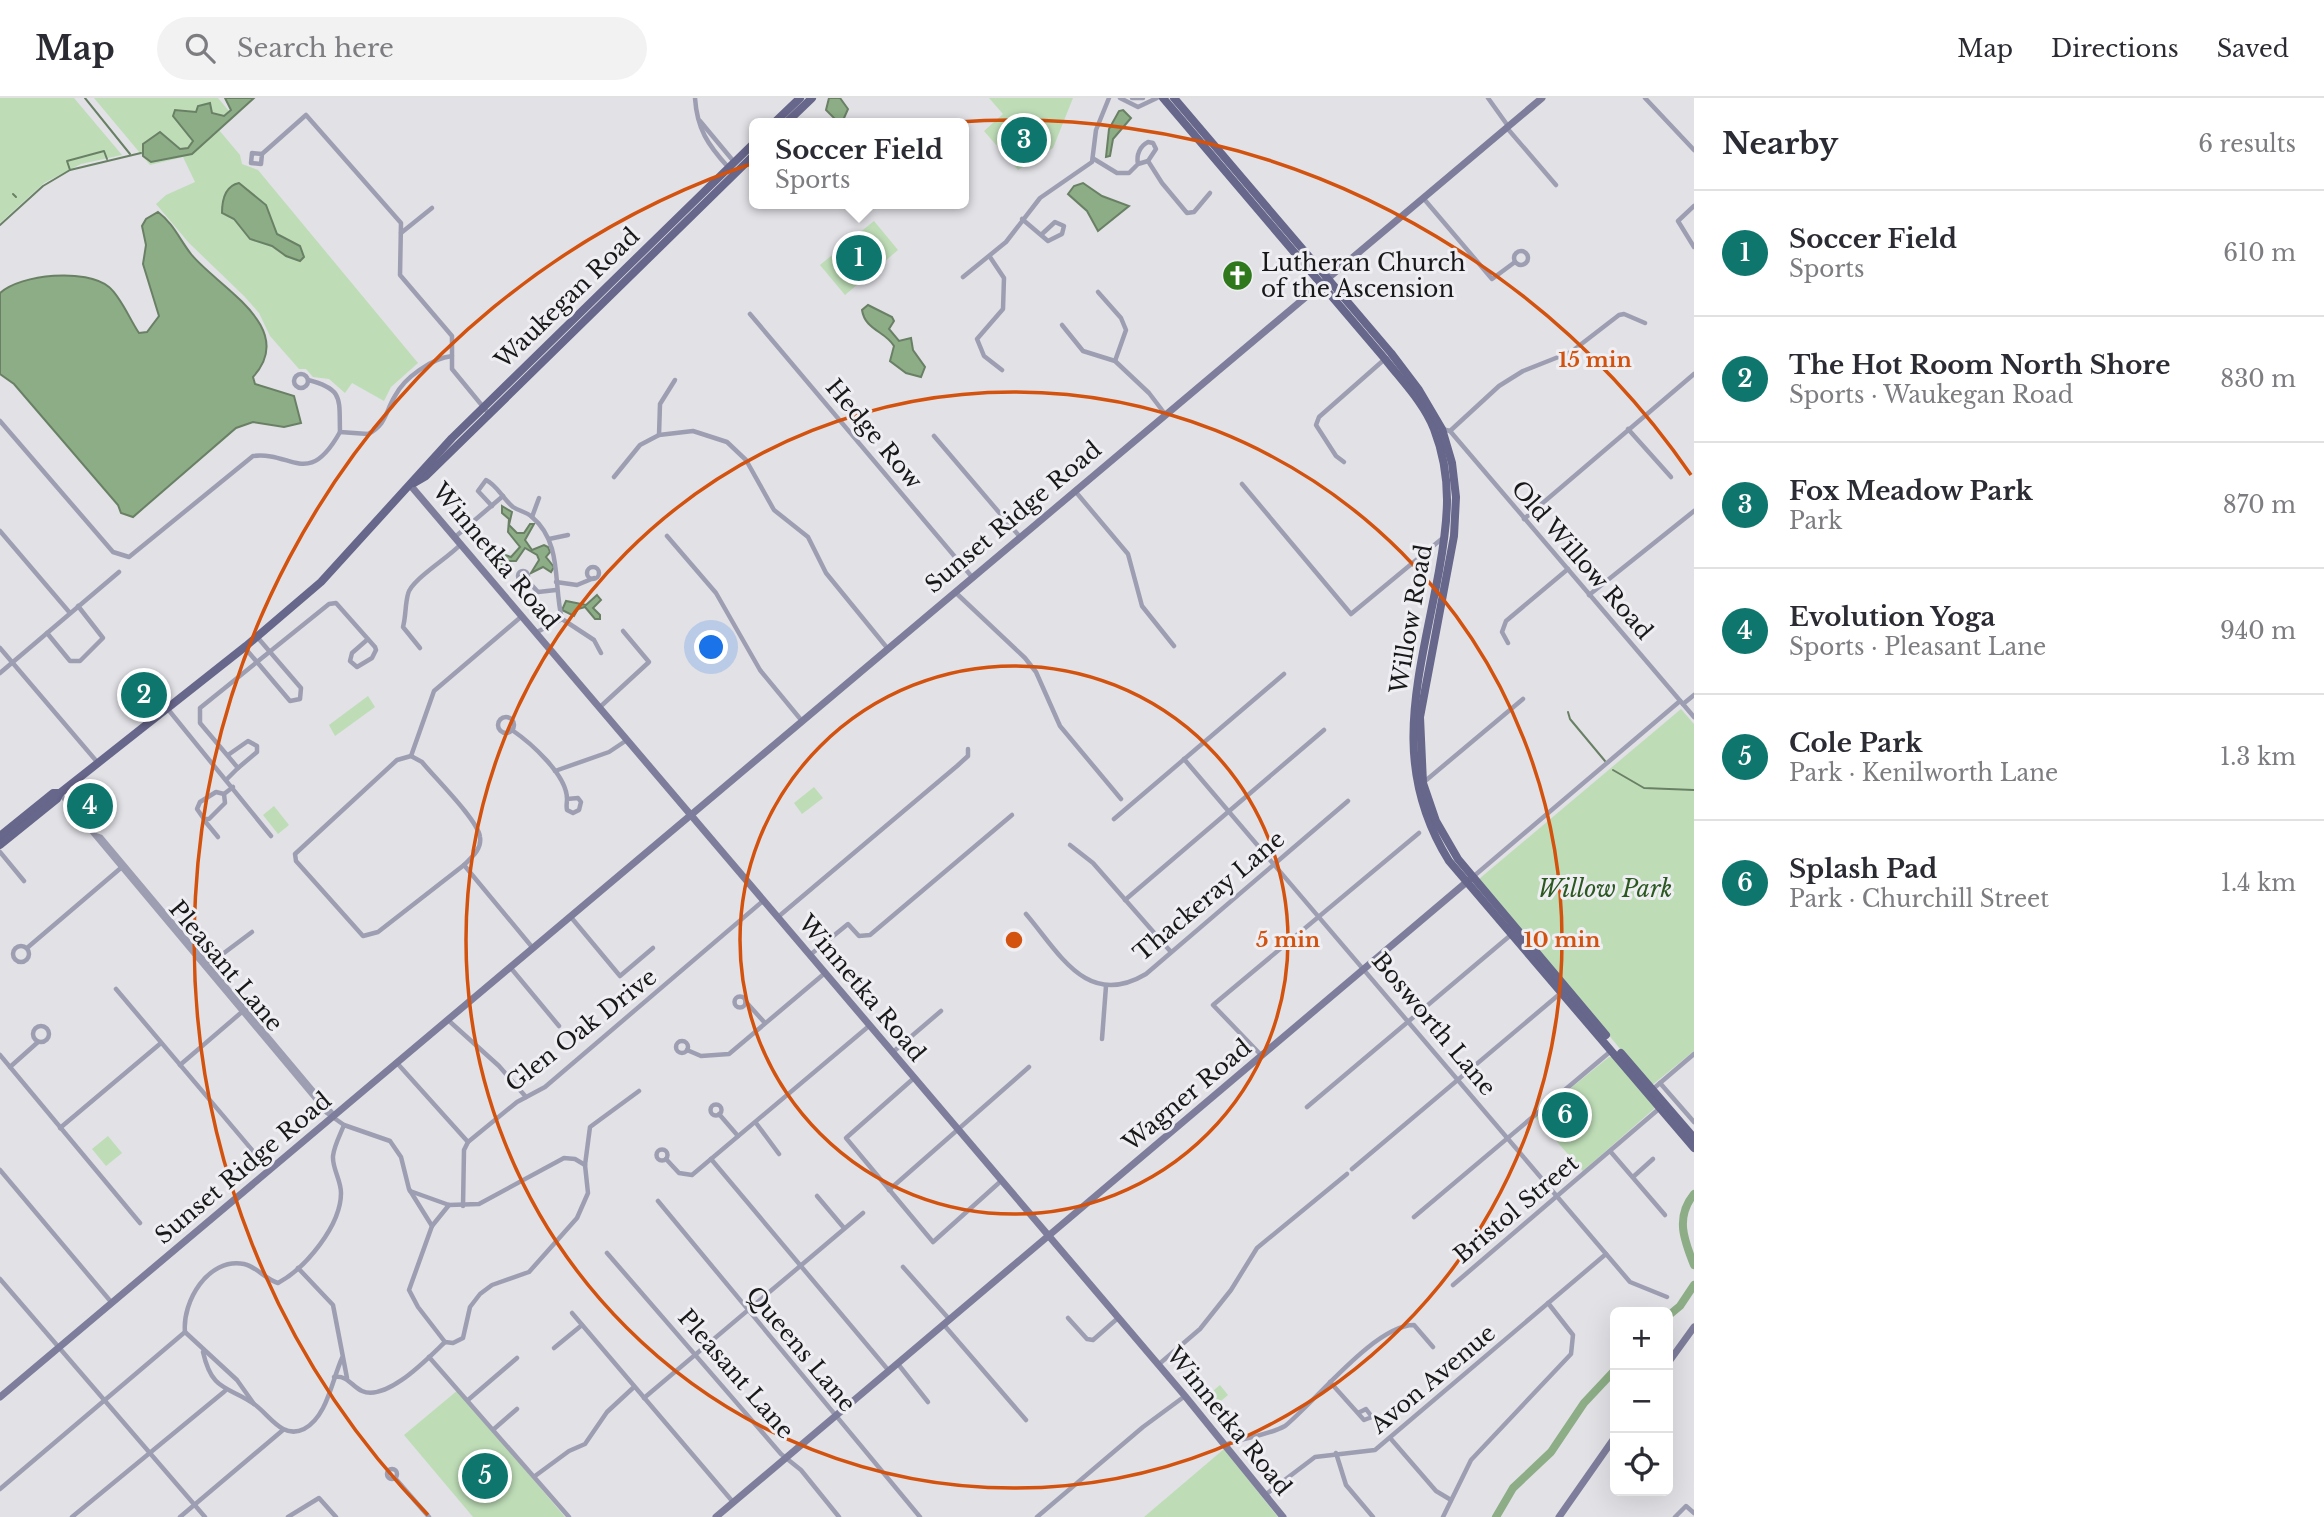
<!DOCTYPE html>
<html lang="en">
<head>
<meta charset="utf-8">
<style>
  body { margin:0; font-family:"Libre Baskerville",serif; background:#f2f2f3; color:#2b2b33 }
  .controls { position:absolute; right:21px; bottom:21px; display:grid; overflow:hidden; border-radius:10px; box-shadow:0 7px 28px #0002 }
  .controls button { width:63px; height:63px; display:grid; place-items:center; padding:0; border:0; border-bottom:2px solid #e1e1e2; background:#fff; color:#2b2b33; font:35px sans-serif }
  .you { position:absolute; left:712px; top:550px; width:24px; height:24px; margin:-18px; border:5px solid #fff; border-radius:50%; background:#1a73e8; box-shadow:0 0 0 10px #1a73e833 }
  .badge { display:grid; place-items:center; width:46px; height:46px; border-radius:50%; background:#0f766e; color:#fff; font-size:23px; font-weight:700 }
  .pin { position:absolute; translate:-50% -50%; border:4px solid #fff; box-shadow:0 2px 7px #0006 }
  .popup { position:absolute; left:749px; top:20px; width:220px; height:91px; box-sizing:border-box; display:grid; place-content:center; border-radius:10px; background:#fff; filter:drop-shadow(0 2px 5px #0005); font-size:23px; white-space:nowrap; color:#7c7c81 }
  .popup b { font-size:26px; color:#2b2b33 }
  .popup::after { content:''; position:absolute; left:50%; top:100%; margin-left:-14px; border:14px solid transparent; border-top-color:#fff }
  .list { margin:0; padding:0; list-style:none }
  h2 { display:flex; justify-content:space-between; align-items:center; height:91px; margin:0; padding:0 28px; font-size:30px }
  h2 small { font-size:23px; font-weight:400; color:#7c7c81 }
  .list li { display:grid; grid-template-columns:46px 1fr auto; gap:21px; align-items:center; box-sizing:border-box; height:126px; padding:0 28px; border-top:2px solid #e1e1e2 }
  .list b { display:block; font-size:26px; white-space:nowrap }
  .list p { margin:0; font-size:23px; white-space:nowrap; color:#7c7c81 }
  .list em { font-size:23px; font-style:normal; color:#7c7c81 }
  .icon { flex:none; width:38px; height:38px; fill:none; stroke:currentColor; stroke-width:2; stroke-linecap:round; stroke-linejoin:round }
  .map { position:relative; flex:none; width:1694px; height:1419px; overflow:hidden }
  header { display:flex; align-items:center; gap:42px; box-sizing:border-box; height:98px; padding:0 35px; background:#fff; border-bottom:2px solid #e1e1e2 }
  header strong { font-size:33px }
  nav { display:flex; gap:38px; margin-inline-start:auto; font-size:24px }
  .search { width:490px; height:63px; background:#f2f2f3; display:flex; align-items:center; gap:18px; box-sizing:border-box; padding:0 24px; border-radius:38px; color:#7c7c81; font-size:26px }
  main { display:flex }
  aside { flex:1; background:#fff }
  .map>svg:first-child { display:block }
</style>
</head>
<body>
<header>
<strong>Map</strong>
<div class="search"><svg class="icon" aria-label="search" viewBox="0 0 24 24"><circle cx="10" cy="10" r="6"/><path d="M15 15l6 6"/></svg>Search here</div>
<nav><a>Map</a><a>Directions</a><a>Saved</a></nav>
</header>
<main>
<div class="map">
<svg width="1694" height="1419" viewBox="0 0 1694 1419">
  <rect width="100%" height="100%" fill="#e1e1e6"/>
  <g fill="#beddb7">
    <polygon points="0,0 74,0 122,57 81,66 44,85 0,125"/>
    <polygon points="94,0 218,0 229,13 214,26 240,57 242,66 258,72 418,265 391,289 384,303 352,285 345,295 329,281 313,279 306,271 299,271 270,238 259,215 244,198 189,145 156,106 166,97 195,84 183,59 150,67"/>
    <polygon points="989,0 1073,0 1053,50 1018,72 984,33 1003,16"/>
    <polygon points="874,123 898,152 845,197 820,167"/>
    <polygon points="368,598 375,609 335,638 329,627"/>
    <polygon points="1681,611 1694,626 1694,953 1651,988 1479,781"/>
    <polygon points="814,689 823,700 802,716 794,705"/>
    <polygon points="274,708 289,727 278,736 263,717"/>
    <polygon points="1609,959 1612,959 1655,1010 1583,1073 1535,1019"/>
    <polygon points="108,1038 122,1055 106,1068 92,1051"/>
    <polygon points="1220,1287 1228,1297 1209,1313 1201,1303"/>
    <polygon points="458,1292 565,1419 473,1419 404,1337"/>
    <polygon points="1224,1351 1278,1419 1144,1419"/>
  </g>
  <g fill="#8cad85" stroke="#698065" stroke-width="2">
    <polygon points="225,0 254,0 192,56 151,64 143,58 143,46 160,34 180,51 188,50 193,43 173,18 175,12 196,14 198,8 210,5 212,15 224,18 231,12"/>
    <polygon points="829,0 840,0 848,11 844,20 847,25 839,25 826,12"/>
    <polygon points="1123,12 1131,20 1113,41 1110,58 1106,59 1109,31 1119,13"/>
    <path d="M 239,85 L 266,107 L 277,136 L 300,148 L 304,159 L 300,163 L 286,158 L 272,148 L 250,141 L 234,121 L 222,115 C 222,102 225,88 239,85 Z"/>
    <polygon points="1083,85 1102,98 1129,108 1098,133 1087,113 1068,96 1074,88"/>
    <path d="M 158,114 C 173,125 180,142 191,156 C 216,188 299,229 253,279 L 255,286 L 294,298 L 301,325 L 284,329 L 253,324 L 236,330 L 133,419 L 121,415 L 118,407 L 14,286 L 0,276 L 0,195 C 21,176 86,170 109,189 C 121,199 130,222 139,235 L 147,234 L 159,218 L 143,166 L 146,147 L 142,128 L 146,121 Z"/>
    <path d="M 868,207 L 892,219 L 894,223 L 889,231 L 899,243 L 911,240 L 913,252 L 925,269 L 921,279 L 906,275 L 890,263 L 894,248 C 885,233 865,232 862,212 Z"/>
    <polygon points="502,408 512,414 509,427 517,435 524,435 530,426 534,426 525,442 532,452 544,447 548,449 550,454 546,459 554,469 551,474 543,469 531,475 539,462 537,457 525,450 516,463 506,463 500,469 496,469 505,457 511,459 520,449 508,434 509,421 502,415"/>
    <polygon points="597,497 601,502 593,510 600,517 600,521 595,521 585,509 578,511 574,518 562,512 566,503 586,507"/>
  </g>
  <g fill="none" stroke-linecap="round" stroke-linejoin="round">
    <g stroke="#698065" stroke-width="2">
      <polyline points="85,0 130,56"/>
      <polyline points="70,72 67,63 104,53 107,61"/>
      <polyline points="13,96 16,99"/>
      <polyline points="0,127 43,88 70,72 141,55"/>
      <polyline points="1568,614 1570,621 1605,663"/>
      <polyline points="1613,672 1644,690 1694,692"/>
    </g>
    <g stroke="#8cad85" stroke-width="8">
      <path d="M 1694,1096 C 1675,1119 1684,1142 1694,1167"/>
      <polyline points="1668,1218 1680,1208 1694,1187"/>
      <polyline points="1496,1419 1513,1390 1551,1354 1584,1305 1615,1272"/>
    </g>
    <g stroke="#9e9eb3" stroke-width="4.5">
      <path d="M 695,0 C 697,31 708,47 728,69"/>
      <polyline points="1120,0 1138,9 1157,0"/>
      <polyline points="1132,0 1143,0"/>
      <polyline points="1488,0 1508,28"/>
      <polyline points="1645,0 1694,52"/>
      <polyline points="700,23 735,65"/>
      <polyline points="1507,30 1556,87"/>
      <polyline points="262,56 261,66 251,65 252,55 262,56 306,17 401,125 400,177 452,238 452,271 489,316"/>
      <path d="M 1094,61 L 1117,75 L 1129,75 L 1138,66 L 1148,63 L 1156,51 L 1153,45 L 1148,44 C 1140,48 1136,57 1138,66"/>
      <polyline points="1148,63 1162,85 1187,115 1194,114 1210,95"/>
      <polyline points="1424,101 1492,181 1515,164"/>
      <polyline points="1694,108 1678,123 1694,149"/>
      <polyline points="1022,121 1048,143 1062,136 1064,128 1055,124 1042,136"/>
      <polyline points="401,135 432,110"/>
      <circle cx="1521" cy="160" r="7"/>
      <polyline points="990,159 1004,180 1003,211 977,241 984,258 1002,272"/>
      <polyline points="963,179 1006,144 1040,100 1092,64 1096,32 1109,0"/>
      <polyline points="1098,194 1121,220 1126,232 1115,263"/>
      <polyline points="750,216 972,479"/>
      <polyline points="1062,227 1083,253 1115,263 1149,295 1165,316"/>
      <circle cx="301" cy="283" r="7"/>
      <path d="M 308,282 C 344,291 339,301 340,334 L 368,336 C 387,326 385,314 395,298 C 404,280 432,260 452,258"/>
      <path d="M 0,323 L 113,454 L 129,459 L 253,358 C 292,353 308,391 340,334"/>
      <polyline points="1442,331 1450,333 1694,619"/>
      <polyline points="1628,331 1671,379"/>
      <polyline points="1450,333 1499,288 1523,273 1571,254 1619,217 1624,216 1645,225"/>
      <polyline points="659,337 660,306 675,282"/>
      <polyline points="934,338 1020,439"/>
      <polyline points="1344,364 1336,358 1316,327 1319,319 1386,260"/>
      <polyline points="614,379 640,347 659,337 693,333 727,344 746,362 774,412 808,439 826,475 888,551"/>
      <polyline points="1242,386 1351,516 1444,439"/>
      <polyline points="1075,393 1128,456 1142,508 1174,548"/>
      <path d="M 492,408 L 478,393 L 486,382 C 497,387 503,401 513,409 C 519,413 527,414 532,419 C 563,445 553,487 562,521 L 594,542 L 601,555"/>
      <polyline points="532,419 539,400"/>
      <polyline points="1524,421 1694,276"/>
      <polyline points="0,433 70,515"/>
      <polyline points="667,438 716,495 760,572 802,623"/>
      <polyline points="455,439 503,398"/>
      <polyline points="549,441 568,437"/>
      <circle cx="593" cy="475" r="6"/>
      <circle cx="523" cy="478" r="5"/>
      <polyline points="527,482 538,494 556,492"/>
      <polyline points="556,484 577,487 594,480"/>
      <polyline points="955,494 1025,560 1036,574 1060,628 1121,701"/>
      <polyline points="1589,497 1694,413"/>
      <polyline points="537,534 562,521"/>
      <polyline points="47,535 70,563 80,563 103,540 78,508"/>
      <polyline points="1508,545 1502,534 1506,523 1568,471"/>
      <polyline points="0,550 98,665"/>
      <polyline points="245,550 290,603 300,601 301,590 258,540"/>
      <path d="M 420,550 L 403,529 C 406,518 405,507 408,496 C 411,482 448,460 460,447"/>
      <polyline points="0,575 119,474"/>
      <polyline points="1683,606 1694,597"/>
      <polyline points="600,609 649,564 623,533"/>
      <polyline points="167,610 271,738"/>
      <circle cx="506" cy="627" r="8"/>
      <path d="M 512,632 C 531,645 567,677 567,701 C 567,705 566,708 567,712 L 573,715 L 579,712 L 581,704 L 578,700 L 567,701"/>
      <polyline points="228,657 248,643 257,648 257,654 238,670"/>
      <path d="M 411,658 L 422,664 C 434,679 478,722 480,739 C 482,751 472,759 464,767 L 378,834 L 363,838 L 296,763 L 295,756 L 397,662 Z"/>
      <polyline points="411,658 434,593 522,518"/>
      <polyline points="1184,661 1630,1184 1667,1199"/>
      <polyline points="555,673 609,654 627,642"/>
      <polyline points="227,681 238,670 200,625 200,610 329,506 336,505 375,549 376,552 372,560 357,569 350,563 352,555 368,541"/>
      <polyline points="1424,684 1523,601"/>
      <polyline points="60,696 327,1015 344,1027 390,1043 401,1059 409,1091 432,1128 409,1192 418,1209 445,1244"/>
      <polyline points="224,696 216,694 200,704 197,711 204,721 209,721 225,705 224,696 233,689"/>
      <polyline points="1114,721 1284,576"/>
      <polyline points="204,722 218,739"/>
      <polyline points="95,737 101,739 334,1017"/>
      <polyline points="1070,747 1093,765 1171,854"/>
      <polyline points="0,754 24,783"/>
      <polyline points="464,767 532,849"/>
      <polyline points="1474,778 1680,603"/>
      <polyline points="1125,802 1324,632"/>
      <path d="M 1026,816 C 1060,856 1087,911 1146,876 L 1348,703"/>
      <polyline points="570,818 620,878 653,850"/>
      <polyline points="778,819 957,668 968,658 968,651"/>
      <circle cx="21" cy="856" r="8"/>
      <polyline points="27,850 122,769"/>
      <polyline points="810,857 848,826 859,838 870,837 1012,717"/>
      <polyline points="208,867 252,834"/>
      <polyline points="510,869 559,928"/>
      <polyline points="116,891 269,1072"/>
      <circle cx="740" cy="904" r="5.5"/>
      <polyline points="746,904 765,925"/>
      <polyline points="448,922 499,968 526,999"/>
      <circle cx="41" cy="936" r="8"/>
      <polyline points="1102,941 1106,888"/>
      <circle cx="682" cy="949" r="6"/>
      <polyline points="687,952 701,958 729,956 825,875"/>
      <polyline points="893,954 941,913"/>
      <polyline points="0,957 140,1125"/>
      <polyline points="1262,958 1213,907 1419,735"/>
      <polyline points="397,965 468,1044"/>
      <polyline points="180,967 243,913"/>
      <polyline points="10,969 38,944"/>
      <polyline points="914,980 846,1040 933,1144 1001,1083"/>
      <polyline points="1660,985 1694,1024"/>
      <polyline points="1653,991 1694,956"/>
      <circle cx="716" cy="1012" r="5.5"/>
      <polyline points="1307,1009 1512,836"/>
      <polyline points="719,1016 738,1038"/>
      <polyline points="756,1025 779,1056"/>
      <polyline points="60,1030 161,945"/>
      <circle cx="662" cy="1057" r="5.5"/>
      <polyline points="1610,1053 1665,1117"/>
      <polyline points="666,1061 679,1075 692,1077 869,928"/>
      <polyline points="711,1061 889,1273"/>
      <polyline points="1352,1071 1562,894"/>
      <polyline points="0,1072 112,1205"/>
      <polyline points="1633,1079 1653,1061"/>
      <polyline points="889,1092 1029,969"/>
      <polyline points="410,1093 449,1107 479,1106 564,1060 575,1061 585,1067"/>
      <polyline points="817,1098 844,1130"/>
      <polyline points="658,1103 920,1419"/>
      <polyline points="463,1108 464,1052 468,1044 517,1004 545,989 763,803"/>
      <polyline points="1414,1119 1611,953"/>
      <polyline points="432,1128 449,1107"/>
      <polyline points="607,1155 781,1356 801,1372 839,1419"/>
      <polyline points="903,1169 950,1222"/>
      <polyline points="298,1170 333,1207 347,1280"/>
      <polyline points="0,1181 205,1419"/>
      <polyline points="1453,1187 1660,1010"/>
      <polyline points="572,1215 733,1404"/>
      <polyline points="1068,1220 1087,1241 1093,1242 1118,1220"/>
      <polyline points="944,1227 1026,1322"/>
      <polyline points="554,1250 582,1227"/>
      <path d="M 203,1254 C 212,1294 228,1288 254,1306 C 269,1316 282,1342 304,1331 C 327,1319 332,1282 342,1260"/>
      <polyline points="429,1259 569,1419"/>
      <polyline points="898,1266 928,1304"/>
      <polyline points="1158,1267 1200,1231 1231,1192 1257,1150 1347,1076"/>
      <path d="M 334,1279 C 348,1277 351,1288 362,1293 C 387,1304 429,1259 445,1244 L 453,1245 L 463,1240 L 470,1209 L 480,1196 L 492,1187 L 529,1174 L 577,1120 L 588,1095 L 585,1067 L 590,1029 L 639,993"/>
      <polyline points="1330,1284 1364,1322 1372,1319 1366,1311 1358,1315"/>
      <polyline points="644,1300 863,1115"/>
      <polyline points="468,1302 517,1260"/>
      <path d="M 254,1306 L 237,1282 L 185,1234 C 182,1204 208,1159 244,1166 C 257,1169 265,1181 278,1185 C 306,1170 341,1127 341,1095 C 341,1082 332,1070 333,1058 C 334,1048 340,1037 344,1027"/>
      <polyline points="494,1331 517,1311"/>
      <polyline points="1391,1341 1436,1393 1451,1402"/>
      <path d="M 1225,1347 C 1245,1339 1267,1338 1285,1328 C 1316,1303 1375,1227 1414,1227 L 1433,1249"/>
      <polyline points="1336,1355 1346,1387 1373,1419"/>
      <circle cx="392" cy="1376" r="5"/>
      <polyline points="535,1378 569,1353 585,1346 607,1314 634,1289"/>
      <polyline points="395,1380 429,1419"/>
      <polyline points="0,1391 185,1234"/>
      <polyline points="1265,1397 1315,1359 1375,1352 1606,1156"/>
      <polyline points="72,1419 225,1293"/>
      <polyline points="180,1419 283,1332"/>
      <polyline points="288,1419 319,1400 336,1419"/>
      <polyline points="1037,1419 1143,1329 1185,1298"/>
      <polyline points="1443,1419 1471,1362 1571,1256 1573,1237 1548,1205"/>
      <polyline points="1675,1419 1686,1408 1694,1415"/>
    </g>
    <g stroke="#7e7e9c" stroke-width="7">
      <polyline points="411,388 1185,1298 1283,1419"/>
      <polyline points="1668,1265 1694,1229"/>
      <polyline points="0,1299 1542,0"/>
      <polyline points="716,1419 1469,782"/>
      <polyline points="1559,1419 1615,1339"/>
    </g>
    <g stroke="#67668b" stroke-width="8">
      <path d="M 1163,0 L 1385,261 C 1402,283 1424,305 1434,331 C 1453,380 1448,423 1439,473 C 1420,578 1388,665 1449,763 L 1694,1050"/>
      <polyline points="1174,0 1391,255 1419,292 1442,331 1452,365 1456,399 1454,438 1420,619 1423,685 1436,723 1458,761 1606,937"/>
      <polyline points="774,25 800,0"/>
      <polyline points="786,25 812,0"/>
      <polyline points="414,385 426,378 754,57"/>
      <polyline points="0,738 53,695 60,695"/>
      <polyline points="0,747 57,701 60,695 246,548 321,484 452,340 754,45"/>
      <polyline points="1621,955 1694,1040"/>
    </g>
  </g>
  <g fill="none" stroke="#d3520d" stroke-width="3.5">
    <circle cx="1014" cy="842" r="274"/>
    <circle cx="1014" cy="842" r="548"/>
    <path d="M428 1417A821 821 0 1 1 1691 377"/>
  </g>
  <defs>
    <symbol id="church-disc" viewBox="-11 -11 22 22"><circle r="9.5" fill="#2f781c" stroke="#eeeef3"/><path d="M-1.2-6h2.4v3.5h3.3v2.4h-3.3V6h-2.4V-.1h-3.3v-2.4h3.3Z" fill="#fff"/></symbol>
  </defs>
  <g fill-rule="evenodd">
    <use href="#church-disc" x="1220" y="160" width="35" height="35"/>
  </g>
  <g text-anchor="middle" stroke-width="6" stroke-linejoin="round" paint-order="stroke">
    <g font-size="23" fill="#181819" stroke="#eeeef3" text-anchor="start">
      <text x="1261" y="173">Lutheran Church<tspan x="1261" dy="26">of the Ascension</tspan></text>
    </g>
    <g font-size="23" fill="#181819" stroke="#eeeef3">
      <text transform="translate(567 200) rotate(-44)" y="8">Waukegan Road</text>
      <text transform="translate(874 336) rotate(50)" y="8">Hedge Row</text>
      <text transform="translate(1013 419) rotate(-40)" y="8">Sunset Ridge Road</text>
      <text transform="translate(496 458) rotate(50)" y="8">Winnetka Road</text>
      <text transform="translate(1582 462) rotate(49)" y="8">Old Willow Road</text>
      <text transform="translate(1411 521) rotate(-80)" y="8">Willow Road</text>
      <text transform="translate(1209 798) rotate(-40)" y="8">Thackeray Lane</text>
      <text transform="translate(226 868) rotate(50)" y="8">Pleasant Lane</text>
      <text transform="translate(862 890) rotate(50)" y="8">Winnetka Road</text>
      <text transform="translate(1434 926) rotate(50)" y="8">Bosworth Lane</text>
      <text transform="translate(581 932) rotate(-38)" y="8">Glen Oak Drive</text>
      <text transform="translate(1187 997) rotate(-40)" y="8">Wagner Road</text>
      <text transform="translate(243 1070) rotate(-40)" y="8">Sunset Ridge Road</text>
      <text transform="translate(1516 1111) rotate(-40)" y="8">Bristol Street</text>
      <text transform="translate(801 1251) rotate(50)" y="8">Queens Lane</text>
      <text transform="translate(736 1276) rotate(49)" y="8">Pleasant Lane</text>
      <text transform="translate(1433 1281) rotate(-40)" y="8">Avon Avenue</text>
      <text transform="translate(1229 1323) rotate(51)" y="8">Winnetka Road</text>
    </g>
    <g font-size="23" font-style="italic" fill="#2b5821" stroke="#eeeef3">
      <text x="1605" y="799">Willow Park</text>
    </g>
  </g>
  <circle cx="1014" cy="842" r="10" fill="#d3520d" stroke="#eeeef3" stroke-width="3.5"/>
  <g font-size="21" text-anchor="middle" font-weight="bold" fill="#d3520d" stroke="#eeeef3" stroke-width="6" stroke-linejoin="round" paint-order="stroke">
    <text x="1595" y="269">15 min</text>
    <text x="1288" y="849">5 min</text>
    <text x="1562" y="849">10 min</text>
  </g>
</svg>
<div class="controls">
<button>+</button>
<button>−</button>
<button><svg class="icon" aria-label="locate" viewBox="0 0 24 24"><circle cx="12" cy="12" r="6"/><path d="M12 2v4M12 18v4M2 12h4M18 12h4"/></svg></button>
</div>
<div class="you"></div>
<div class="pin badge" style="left:859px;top:160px">1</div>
<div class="popup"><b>Soccer Field</b>Sports</div>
<div class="pin badge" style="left:144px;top:597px">2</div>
<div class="pin badge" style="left:1024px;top:42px">3</div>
<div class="pin badge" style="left:90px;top:708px">4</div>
<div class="pin badge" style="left:485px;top:1378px">5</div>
<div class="pin badge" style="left:1565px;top:1017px">6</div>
</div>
<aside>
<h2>Nearby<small>6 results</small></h2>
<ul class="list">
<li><span class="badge">1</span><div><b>Soccer Field</b><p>Sports</p></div><em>610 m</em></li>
<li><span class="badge">2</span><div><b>The Hot Room North Shore</b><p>Sports · Waukegan Road</p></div><em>830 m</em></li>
<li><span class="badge">3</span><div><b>Fox Meadow Park</b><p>Park</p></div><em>870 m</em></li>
<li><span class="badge">4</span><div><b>Evolution Yoga</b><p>Sports · Pleasant Lane</p></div><em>940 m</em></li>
<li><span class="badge">5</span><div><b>Cole Park</b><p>Park · Kenilworth Lane</p></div><em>1.3 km</em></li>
<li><span class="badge">6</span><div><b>Splash Pad</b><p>Park · Churchill Street</p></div><em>1.4 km</em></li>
</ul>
</aside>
</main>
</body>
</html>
